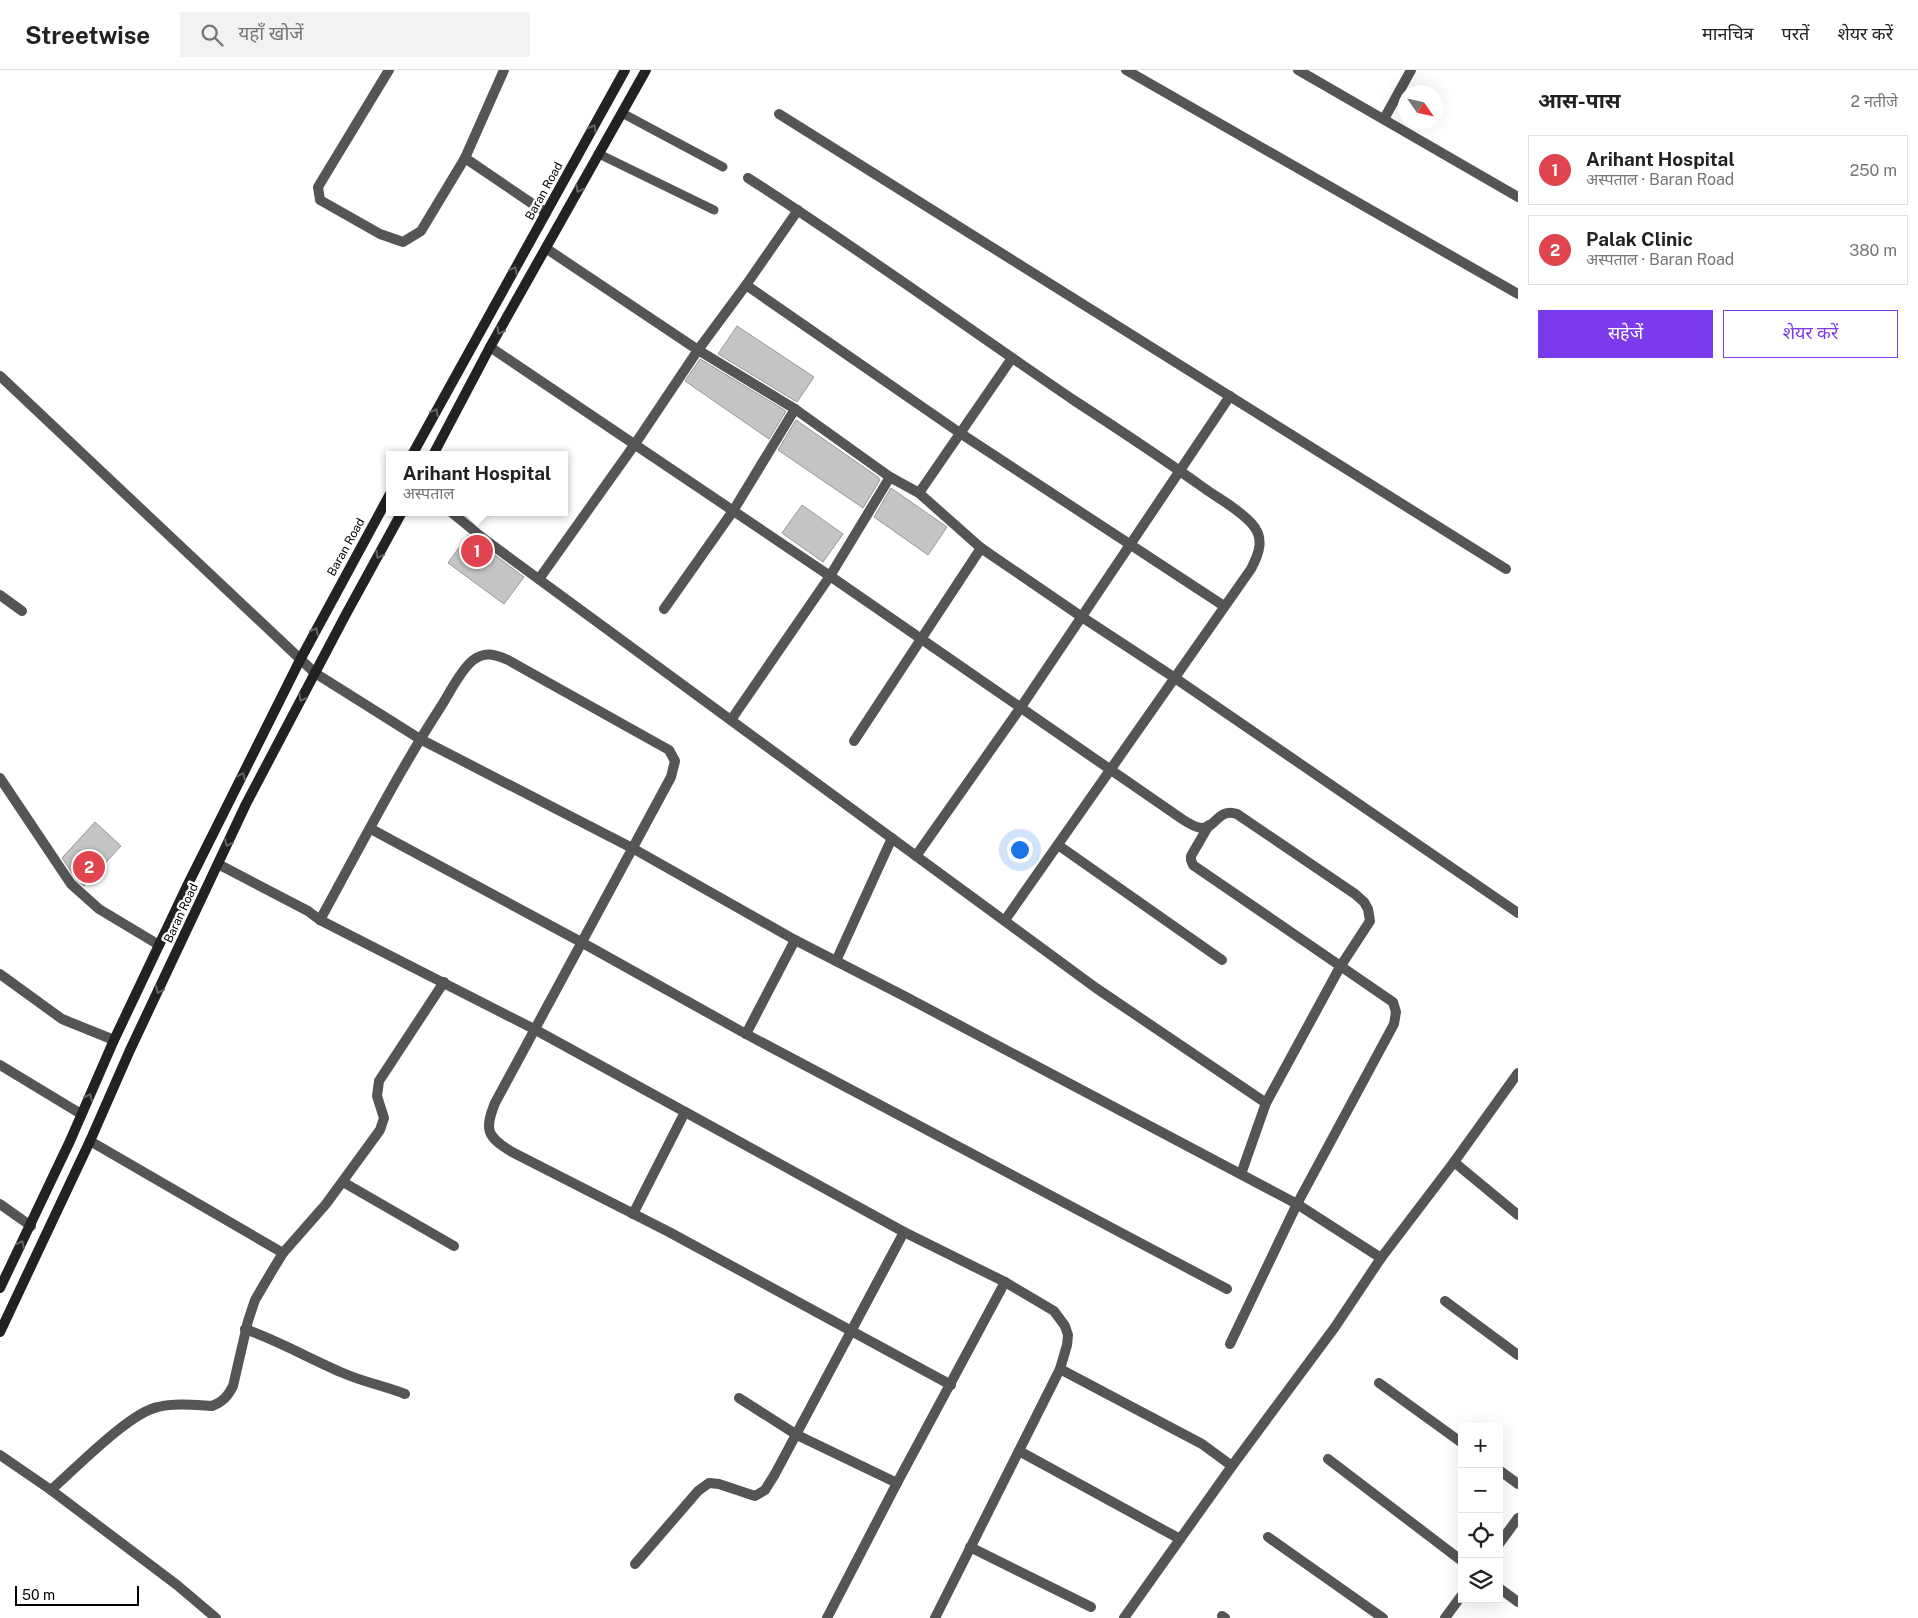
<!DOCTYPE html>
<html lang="hi">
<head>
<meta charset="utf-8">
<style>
  body { margin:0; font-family:"Public Sans","Noto Sans Devanagari",sans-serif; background:#f2f2f2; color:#222 }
  .controls { position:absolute; right:15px; bottom:15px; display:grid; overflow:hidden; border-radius:0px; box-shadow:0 5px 20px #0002 }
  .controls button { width:45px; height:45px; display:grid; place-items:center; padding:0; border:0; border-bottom:1px solid #e0e0e0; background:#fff; color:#222; font:25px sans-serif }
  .compass { position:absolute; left:1398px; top:15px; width:45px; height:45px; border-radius:50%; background:#fff; box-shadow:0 5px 20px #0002; rotate:124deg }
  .scale { position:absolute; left:15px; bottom:12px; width:124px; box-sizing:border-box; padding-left:5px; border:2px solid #000; border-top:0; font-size:14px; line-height:18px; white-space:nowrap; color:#000; -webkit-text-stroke:4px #fff; paint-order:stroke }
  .you { position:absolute; left:1019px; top:779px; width:18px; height:18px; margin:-12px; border:4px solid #fff; border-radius:50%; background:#1a73e8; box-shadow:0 0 0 8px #1a73e833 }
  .badge { display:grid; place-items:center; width:32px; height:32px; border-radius:50%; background:#7c3aed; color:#fff; font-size:16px; font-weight:700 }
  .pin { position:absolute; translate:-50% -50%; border:2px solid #fff; box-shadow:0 1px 5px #0006 }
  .popup { position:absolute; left:386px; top:381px; width:182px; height:65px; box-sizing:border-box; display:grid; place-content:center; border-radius:0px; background:#fff; filter:drop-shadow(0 1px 4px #0005); font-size:16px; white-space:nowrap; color:#767676 }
  .popup b { font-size:19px; color:#222 }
  .popup::after { content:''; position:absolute; left:50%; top:100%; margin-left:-10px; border:10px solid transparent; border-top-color:#fff }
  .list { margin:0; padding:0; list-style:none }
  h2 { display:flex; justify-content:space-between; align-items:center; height:65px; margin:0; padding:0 20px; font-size:21px }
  h2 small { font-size:16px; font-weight:400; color:#767676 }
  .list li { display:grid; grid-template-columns:32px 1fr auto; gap:15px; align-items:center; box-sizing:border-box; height:70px; margin:0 10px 10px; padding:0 10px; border:1px solid #e0e0e0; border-radius:0px }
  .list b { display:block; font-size:19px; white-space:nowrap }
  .list p { margin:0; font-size:16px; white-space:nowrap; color:#767676 }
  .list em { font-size:16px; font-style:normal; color:#767676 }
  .actions { display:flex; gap:10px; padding:15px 20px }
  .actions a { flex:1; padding:11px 0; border:1px solid #7c3aed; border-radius:0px; text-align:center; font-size:18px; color:#7c3aed }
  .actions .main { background:#7c3aed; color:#fff }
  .icon { flex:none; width:28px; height:28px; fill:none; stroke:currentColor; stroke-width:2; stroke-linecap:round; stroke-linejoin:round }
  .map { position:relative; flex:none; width:1518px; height:1548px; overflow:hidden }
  header { display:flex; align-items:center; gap:30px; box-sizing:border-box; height:70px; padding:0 25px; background:#fff; border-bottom:1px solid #e0e0e0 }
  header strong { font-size:24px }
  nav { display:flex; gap:28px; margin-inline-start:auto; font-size:18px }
  .search { width:350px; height:45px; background:#f2f2f2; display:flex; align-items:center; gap:12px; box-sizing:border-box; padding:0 18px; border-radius:0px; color:#767676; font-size:19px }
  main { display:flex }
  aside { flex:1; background:#fff }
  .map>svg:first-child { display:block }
</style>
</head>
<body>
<header>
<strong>Streetwise</strong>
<div class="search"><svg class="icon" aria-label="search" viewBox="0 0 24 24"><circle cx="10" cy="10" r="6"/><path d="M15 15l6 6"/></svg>यहाँ खोजें</div>
<nav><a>मानचित्र</a><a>परतें</a><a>शेयर करें</a></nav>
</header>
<main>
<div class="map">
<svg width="1518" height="1548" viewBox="0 0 1518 1548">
  <rect width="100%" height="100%" fill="#fff"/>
  <g fill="#c4c4c4" stroke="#999">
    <polygon points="737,256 814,307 797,332 718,284"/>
    <polygon points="700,289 786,341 769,369 685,311"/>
    <polygon points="796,350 878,407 880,410 863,438 778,380"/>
    <polygon points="891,418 947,457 928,485 874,447"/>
    <polygon points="802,435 843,464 823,492 782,463"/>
    <polygon points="468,465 524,507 504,534 448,493"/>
    <polygon points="95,752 121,776 84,816 76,809 62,788"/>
  </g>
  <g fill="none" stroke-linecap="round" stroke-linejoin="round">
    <g stroke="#555" stroke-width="9">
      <polyline points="622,43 723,97"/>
      <polyline points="599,84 714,140"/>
    </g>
    <g stroke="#555" stroke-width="10">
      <polyline points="389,0 318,117 320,130 380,164 403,172 421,161 465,88 504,0"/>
      <polyline points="1126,0 1518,224"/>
      <polyline points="1298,0 1518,127"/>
      <polyline points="779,44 1506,499"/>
      <polyline points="1384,49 1411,0"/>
      <polyline points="465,88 546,143"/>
      <path d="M 748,108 C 859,179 966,257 1075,331 C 1118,359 1162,388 1204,418 C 1219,429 1239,439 1252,454 C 1265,468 1259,484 1251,499 L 1005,850"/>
      <polyline points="547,179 698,280 795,339 890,407 919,423 981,478 1082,547 1175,608 1518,843"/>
      <polyline points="746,215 960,363 1224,536"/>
      <path d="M 490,277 L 830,506 L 1182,749 C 1188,753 1194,757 1201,758 C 1216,759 1218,737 1237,744 L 1355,824 L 1364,832 L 1368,839 L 1370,851 L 1340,897 L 1266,1033 L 1241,1104"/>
      <polyline points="0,306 315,603 420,669 634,779 795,870 906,927 1297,1134 1381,1188"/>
      <polyline points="919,423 1012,288"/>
      <polyline points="451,442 484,469 1096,918 1266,1033"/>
      <polyline points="539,509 635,374 698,280 746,215 798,140"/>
      <polyline points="0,525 22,541"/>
      <polyline points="664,539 733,441 795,339"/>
      <polyline points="731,650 830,506 890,407"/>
      <polyline points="854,671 981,478"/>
      <polyline points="0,708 71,814 99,839 159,875"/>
      <polyline points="1209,755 1191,786 1191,790 1193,795 1393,932 1396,942 1394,954 1297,1134 1230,1274"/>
      <polyline points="371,759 581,872 746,964 1227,1219"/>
      <polyline points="1058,775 1222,890"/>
      <polyline points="916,786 1021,637 1230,326"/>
      <polyline points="218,794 308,841 320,850 534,959 904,1162 1005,1212 1054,1241 1065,1256 1068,1265 1067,1275 1060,1299 935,1548"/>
      <path d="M 320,850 C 359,779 396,706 440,638 C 449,624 460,601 472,591 C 484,581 495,584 508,590 L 669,680 L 675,691 L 671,707 L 495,1033 C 484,1060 487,1067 512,1082 L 669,1162 L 951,1315"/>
      <polyline points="836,891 892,768"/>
      <polyline points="0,904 62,949 114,970"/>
      <polyline points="746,964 795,870"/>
      <polyline points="0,995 81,1044"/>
      <polyline points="90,1071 283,1183"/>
      <polyline points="1454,1092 1518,1145"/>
      <polyline points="343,1112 454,1176"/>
      <polyline points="0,1134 31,1156"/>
      <polyline points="633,1144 685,1042"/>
      <polyline points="1445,1231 1518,1285"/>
      <path d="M 245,1259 C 279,1271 310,1289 343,1303 C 363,1312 385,1316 405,1324"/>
      <polyline points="1060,1299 1202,1374 1232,1396"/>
      <polyline points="1379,1313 1462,1373"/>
      <polyline points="739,1328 797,1365 897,1413"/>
      <polyline points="1019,1381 1180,1469"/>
      <polyline points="0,1385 51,1420 177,1515 216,1548"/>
      <polyline points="1328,1389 1462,1491"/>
      <polyline points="1499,1400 1518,1414"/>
      <path d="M 51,1420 C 74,1400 130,1342 158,1337 C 175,1333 194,1335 212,1336 C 223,1332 228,1326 233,1316 L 248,1251 L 255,1230 L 272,1201 L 283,1183 L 326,1134 L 380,1060 L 384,1048 L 377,1026 L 379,1011 L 444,912"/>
      <polyline points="1268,1467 1383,1548"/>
      <polyline points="1499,1474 1518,1448"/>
      <polyline points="970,1477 1091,1537"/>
      <polyline points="635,1494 698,1421 709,1413 719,1414 755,1426 765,1420 775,1404 904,1162"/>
      <polyline points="1499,1518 1518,1532"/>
      <polyline points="1222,1546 1225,1548"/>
      <polyline points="827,1548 897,1413 1005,1212"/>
      <polyline points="1124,1548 1232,1396 1335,1257 1381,1188 1454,1092 1518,1003"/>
      <polyline points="1445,1548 1462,1525"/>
    </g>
    <g stroke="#222" stroke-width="10">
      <polyline points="412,385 625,0"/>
      <polyline points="433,385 490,277 646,0"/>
      <polyline points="0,1218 70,1071 114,970 188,814 300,590 390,424"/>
      <polyline points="0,1262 90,1071 130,980 246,734 345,546 402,442"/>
    </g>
  </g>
  <defs><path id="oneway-chevron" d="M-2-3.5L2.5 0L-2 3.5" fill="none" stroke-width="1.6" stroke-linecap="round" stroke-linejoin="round" transform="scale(1.25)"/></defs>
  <g stroke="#646464">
    <use href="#oneway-chevron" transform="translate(593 58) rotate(-61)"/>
    <use href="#oneway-chevron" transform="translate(579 119) rotate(119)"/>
    <use href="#oneway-chevron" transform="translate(514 200) rotate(-61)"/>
    <use href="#oneway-chevron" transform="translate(500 261) rotate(120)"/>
    <use href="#oneway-chevron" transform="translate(435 342) rotate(-61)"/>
    <use href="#oneway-chevron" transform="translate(379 485) rotate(119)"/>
    <use href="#oneway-chevron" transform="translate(315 561) rotate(-62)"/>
    <use href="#oneway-chevron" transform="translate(302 628) rotate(119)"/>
    <use href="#oneway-chevron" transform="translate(242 706) rotate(-64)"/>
    <use href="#oneway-chevron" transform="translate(228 773) rotate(115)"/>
    <use href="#oneway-chevron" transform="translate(159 920) rotate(115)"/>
    <use href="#oneway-chevron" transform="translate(89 1027) rotate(-66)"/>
    <use href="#oneway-chevron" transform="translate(21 1174) rotate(-64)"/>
  </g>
  <g text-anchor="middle" stroke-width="4.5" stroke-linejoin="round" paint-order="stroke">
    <g font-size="12" fill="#000" stroke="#fff">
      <text transform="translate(544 121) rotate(-61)" y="4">Baran Road</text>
      <text transform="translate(346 477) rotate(-61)" y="4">Baran Road</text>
      <text transform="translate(181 843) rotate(-65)" y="4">Baran Road</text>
    </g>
  </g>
</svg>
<div class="controls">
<button>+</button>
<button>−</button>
<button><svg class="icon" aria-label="locate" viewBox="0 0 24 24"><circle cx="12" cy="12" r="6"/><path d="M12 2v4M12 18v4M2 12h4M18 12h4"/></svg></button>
<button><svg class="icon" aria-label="layers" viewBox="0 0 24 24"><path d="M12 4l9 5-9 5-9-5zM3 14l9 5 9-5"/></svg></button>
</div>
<svg class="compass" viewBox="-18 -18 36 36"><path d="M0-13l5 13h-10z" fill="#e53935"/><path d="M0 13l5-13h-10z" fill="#767676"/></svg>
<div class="scale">50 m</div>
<div class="you"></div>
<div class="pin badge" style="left:477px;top:481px;background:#e0444e">1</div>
<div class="popup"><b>Arihant Hospital</b>अस्पताल</div>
<div class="pin badge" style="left:89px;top:797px;background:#e0444e">2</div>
</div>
<aside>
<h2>आस-पास<small>2 नतीजे</small></h2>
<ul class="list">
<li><span class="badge" style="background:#e0444e">1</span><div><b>Arihant Hospital</b><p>अस्पताल · Baran Road</p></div><em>250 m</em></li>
<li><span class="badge" style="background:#e0444e">2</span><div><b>Palak Clinic</b><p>अस्पताल · Baran Road</p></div><em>380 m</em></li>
</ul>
<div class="actions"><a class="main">सहेजें</a><a>शेयर करें</a></div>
</aside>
</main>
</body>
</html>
